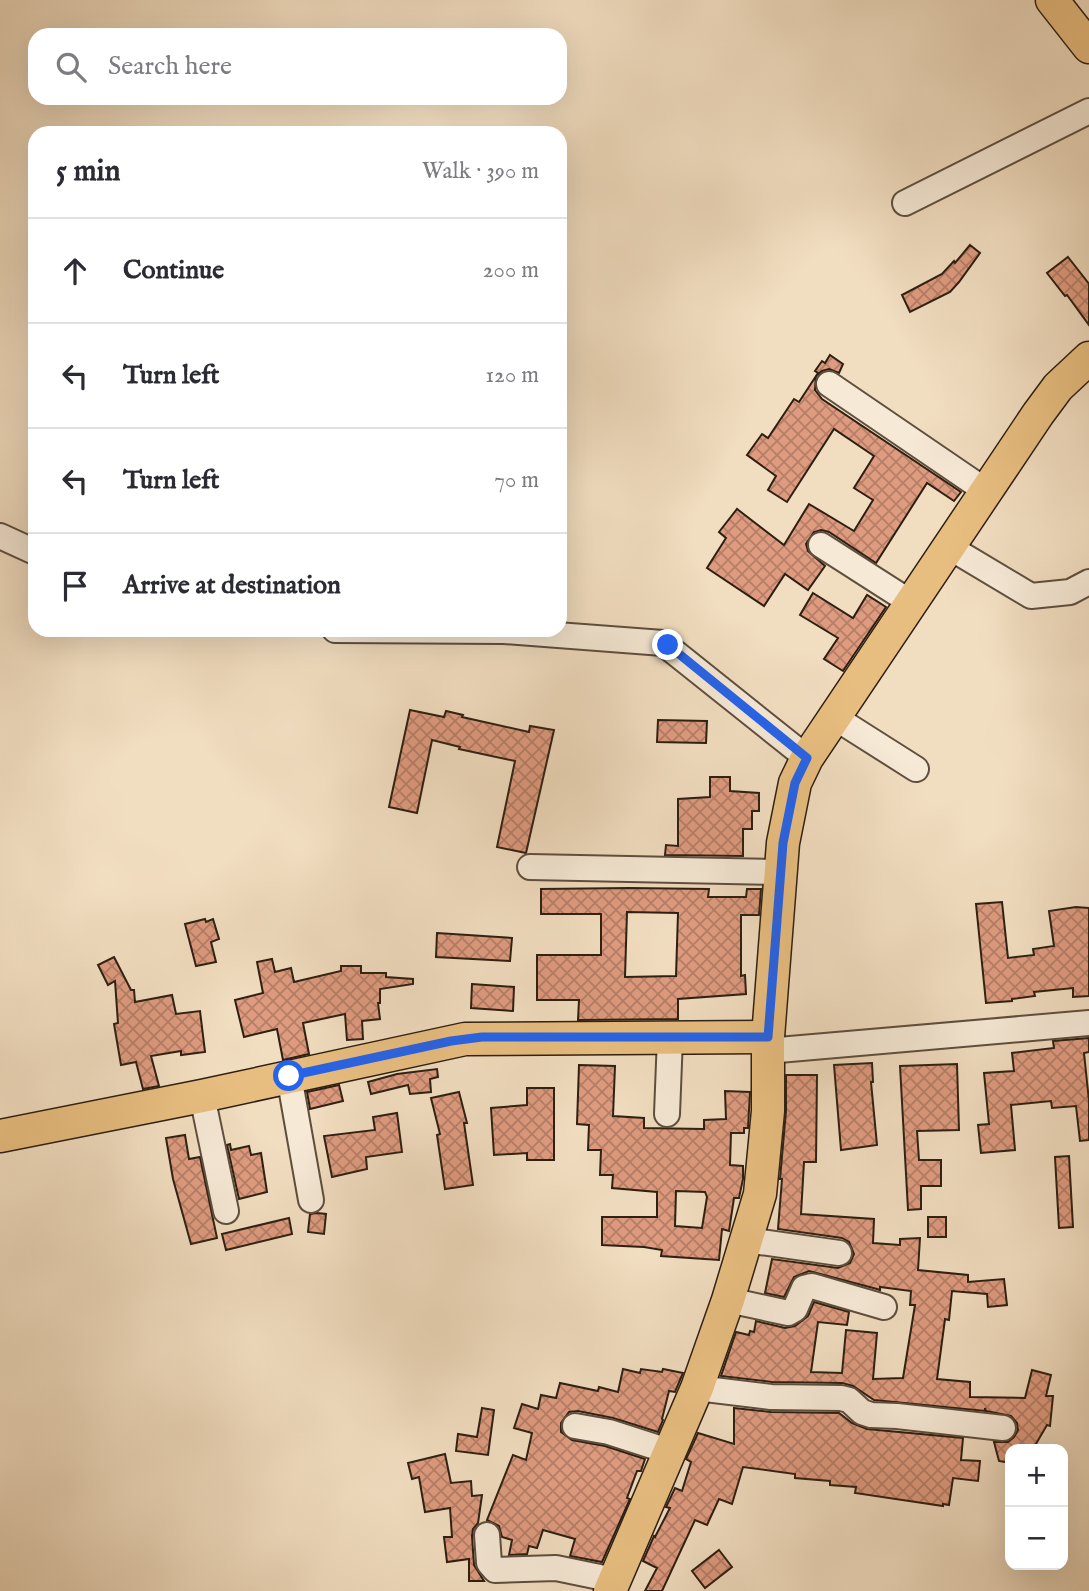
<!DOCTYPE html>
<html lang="en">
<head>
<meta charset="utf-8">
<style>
  body { margin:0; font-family:"IM FELL English",serif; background:#f7f7f7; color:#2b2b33 }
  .controls { position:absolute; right:21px; bottom:21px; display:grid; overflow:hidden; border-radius:14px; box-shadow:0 7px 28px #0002 }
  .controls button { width:63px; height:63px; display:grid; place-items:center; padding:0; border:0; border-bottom:2px solid #e1e1e2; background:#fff; color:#2b2b33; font:35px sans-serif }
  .stop { position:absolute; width:21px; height:21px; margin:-16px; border:5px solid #2563eb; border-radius:50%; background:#fff }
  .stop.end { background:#2563eb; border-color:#fff; box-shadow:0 2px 7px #0008 }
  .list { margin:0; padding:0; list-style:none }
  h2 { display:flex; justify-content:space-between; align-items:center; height:91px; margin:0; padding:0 28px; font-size:30px }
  h2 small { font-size:23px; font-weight:400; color:#7c7c81 }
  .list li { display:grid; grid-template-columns:46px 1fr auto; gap:21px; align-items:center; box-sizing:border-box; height:105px; padding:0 28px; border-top:2px solid #e1e1e2 }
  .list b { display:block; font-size:26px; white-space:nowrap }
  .list em { font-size:23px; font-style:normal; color:#7c7c81 }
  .icon { flex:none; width:38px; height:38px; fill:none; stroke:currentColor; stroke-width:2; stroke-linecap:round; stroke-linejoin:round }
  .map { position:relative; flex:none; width:1089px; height:1591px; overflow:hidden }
  .search { position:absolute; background:#fff; box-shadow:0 7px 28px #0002; left:28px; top:28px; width:539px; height:77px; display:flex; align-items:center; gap:18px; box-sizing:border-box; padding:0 24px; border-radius:21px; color:#7c7c81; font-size:26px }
  .panel { position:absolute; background:#fff; box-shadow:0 7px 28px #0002; left:28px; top:126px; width:539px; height:511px; border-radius:21px }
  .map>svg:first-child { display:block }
</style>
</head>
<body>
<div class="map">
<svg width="1089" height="1591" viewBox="0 0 1089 1591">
  <defs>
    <pattern id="building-cross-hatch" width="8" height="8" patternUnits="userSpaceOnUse" patternTransform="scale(1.75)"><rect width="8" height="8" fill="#df9b7f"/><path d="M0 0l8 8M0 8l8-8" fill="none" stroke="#b57e67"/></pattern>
  </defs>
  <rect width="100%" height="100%" fill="#f1ddc0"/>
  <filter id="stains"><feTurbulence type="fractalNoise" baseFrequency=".00286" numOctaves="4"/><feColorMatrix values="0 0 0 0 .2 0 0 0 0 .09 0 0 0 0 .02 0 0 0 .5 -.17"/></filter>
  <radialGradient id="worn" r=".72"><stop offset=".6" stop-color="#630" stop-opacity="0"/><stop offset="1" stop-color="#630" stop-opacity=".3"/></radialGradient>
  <g fill="url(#building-cross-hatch)" stroke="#2d1f12" stroke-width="2" fill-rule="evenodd">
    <polygon points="970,245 980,253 959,282 950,292 910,312 902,295 942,274 954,261 955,263"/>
    <polygon points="1068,257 1089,284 1089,325 1067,295 1065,296 1047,273"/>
    <polygon points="830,355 843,364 839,373 829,369 822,371 816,376 815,390 822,399 961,492 954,501 927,483 876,563 829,532 821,530 814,532 806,544 808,551 825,566 808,590 785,574 764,606 707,568 726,538 719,532 737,509 784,545 809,504 854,531 873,500 854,488 874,456 834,429 787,502 768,490 776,476 747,455 762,434 768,438 794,399 799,402 818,373 815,371 822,361 825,363"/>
    <polygon points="813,593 853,618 867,595 886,607 843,671 824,659 838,638 800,615"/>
    <polygon points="410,710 444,717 446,711 463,715 462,717 529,732 530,726 554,730 526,853 497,847 515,761 459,749 460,747 432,740 417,813 389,807"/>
    <polygon points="658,720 707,721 706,743 657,742"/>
    <polygon points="710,777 730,777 730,791 759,793 759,811 752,811 752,829 743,829 743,856 665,855 666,845 678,846 678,799 710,797"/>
    <path d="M 629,888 L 709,889 L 708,897 L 746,897 L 747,889 L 761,889 L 759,915 L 741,915 L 741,976 L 745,975 L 746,994 L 678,999 L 678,1019 L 578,1020 L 579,1000 L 537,1000 L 537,955 L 601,955 L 601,914 L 541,914 L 541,889 ZM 627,912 L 678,913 L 676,976 L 625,977 Z"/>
    <polygon points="1002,902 1008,958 1034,955 1033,949 1054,946 1049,911 1076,907 1089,908 1089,996 1073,997 1073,988 1034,992 1035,996 1012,999 1012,1001 986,1003 976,904"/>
    <polygon points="205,919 206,922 213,919 219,939 211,942 216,962 196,966 185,924"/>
    <polygon points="437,933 512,938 510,961 436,957"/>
    <polygon points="114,957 131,990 134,990 135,1002 172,995 176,1014 200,1011 205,1052 181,1055 181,1051 151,1056 159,1086 143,1089 136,1062 121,1065 114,1024 118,1023 115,981 108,985 98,965"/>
    <polygon points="272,959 275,972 291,968 294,982 341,971 341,966 361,966 361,973 386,973 386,977 413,979 413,984 380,989 380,1003 378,1003 380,1019 362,1021 363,1039 347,1040 345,1014 303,1023 309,1054 283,1060 277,1029 244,1037 235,1000 263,993 257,962"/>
    <polygon points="472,984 514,987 513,1011 471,1008"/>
    <polygon points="1089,1038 1089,1052 1084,1053 1089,1101 1089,1140 1080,1141 1076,1106 1052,1108 1051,1101 1011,1105 1015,1150 981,1153 978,1125 989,1124 984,1073 1014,1071 1012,1053 1054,1048 1053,1041"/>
    <polygon points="872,1063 873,1082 871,1082 877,1145 841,1150 834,1065"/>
    <polygon points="957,1064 959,1130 917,1131 919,1160 941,1160 941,1186 921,1186 921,1209 908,1210 900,1066"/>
    <path d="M 579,1065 L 615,1066 L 613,1116 L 644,1118 L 644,1128 L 704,1129 L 704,1120 L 726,1119 L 725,1091 L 750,1092 L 748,1128 L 744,1128 L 744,1133 L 731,1133 L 730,1165 L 743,1166 L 743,1179 L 739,1198 L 734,1198 L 729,1231 L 722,1229 L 719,1260 L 661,1256 L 662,1250 L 644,1247 L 602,1245 L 602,1217 L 657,1217 L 657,1192 L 612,1188 L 613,1175 L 600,1175 L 601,1150 L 588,1150 L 589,1125 L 577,1124 ZM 676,1191 L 705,1192 L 707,1197 L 702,1228 L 675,1226 Z"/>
    <polygon points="437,1069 438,1077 430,1079 431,1092 410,1094 408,1085 371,1094 368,1082 397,1074"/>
    <polygon points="786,1075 817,1075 816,1162 804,1162 801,1214 874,1219 873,1243 900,1245 900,1239 920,1238 918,1270 968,1275 968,1282 1004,1279 1007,1305 988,1307 987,1294 952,1291 949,1320 945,1319 937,1379 970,1382 970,1397 1025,1398 1032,1370 1051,1375 1046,1396 1053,1396 1050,1426 1047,1425 1033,1449 1010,1449 1010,1463 999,1461 994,1442 1008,1442 1014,1437 1018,1430 1017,1423 1011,1416 986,1411 985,1408 985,1411 874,1400 853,1386 842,1383 772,1382 721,1376 736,1332 749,1335 750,1331 754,1332 756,1321 785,1328 795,1326 808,1316 814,1302 849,1312 847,1325 818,1322 811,1372 842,1373 846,1330 877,1333 873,1379 903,1378 915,1305 910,1305 911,1291 880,1287 880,1290 877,1289 809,1271 794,1277 784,1297 765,1293 772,1259 838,1268 850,1263 854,1254 849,1242 842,1238 778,1229 782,1179 780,1179 786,1111"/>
    <polygon points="339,1085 343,1101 310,1109 307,1092"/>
    <polygon points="527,1088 554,1088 554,1160 527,1160 527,1153 494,1155 491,1108 527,1105"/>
    <polygon points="459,1092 467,1123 464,1123 473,1185 445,1189 437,1135 440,1134 431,1098"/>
    <polygon points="397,1113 402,1152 366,1157 367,1169 332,1177 324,1136 375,1130 373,1117"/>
    <polygon points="185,1135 189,1159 200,1157 217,1238 191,1244 173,1179 166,1138"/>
    <polygon points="230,1144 231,1150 249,1146 251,1155 261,1153 267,1192 239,1199 227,1145"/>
    <polygon points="1069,1156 1073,1227 1059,1228 1055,1157"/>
    <polygon points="317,1213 326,1214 324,1234 308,1232 310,1214"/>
    <rect x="928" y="1217" width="18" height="20"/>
    <polygon points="289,1218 292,1234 226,1250 222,1234"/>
    <polygon points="623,1369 640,1373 641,1369 662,1372 663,1369 683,1373 675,1392 669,1391 662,1419 663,1420 658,1432 613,1418 578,1411 569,1412 561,1423 561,1432 572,1440 605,1446 645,1459 641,1471 637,1471 627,1498 630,1499 602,1562 570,1556 575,1539 543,1530 537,1548 529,1546 527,1554 509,1555 512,1540 502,1537 499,1526 487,1520 513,1455 526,1460 532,1433 514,1428 522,1404 538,1409 541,1395 556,1398 560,1383 598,1391 599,1387 618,1392"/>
    <polygon points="482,1408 494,1410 488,1455 456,1451 458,1434 477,1437"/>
    <polygon points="734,1408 771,1412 839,1413 852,1423 867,1429 963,1438 961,1460 980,1461 978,1481 953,1478 949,1505 943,1504 943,1506 855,1493 856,1487 830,1485 830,1481 795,1478 795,1474 743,1467 732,1504 719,1499 707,1525 695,1520 662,1591 645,1591 657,1568 643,1561 654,1536 655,1537 670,1508 666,1507 675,1488 682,1491 691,1462 686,1459 698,1433 734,1444"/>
    <polygon points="445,1454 451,1483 471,1481 472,1496 482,1495 478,1523 473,1529 472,1536 474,1565 484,1581 469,1581 469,1559 447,1562 444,1537 452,1537 450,1508 425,1512 419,1477 412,1479 408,1463"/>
    <polygon points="719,1550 732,1567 705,1588 692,1571"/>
  </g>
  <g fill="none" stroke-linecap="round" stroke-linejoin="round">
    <defs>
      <g id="minor">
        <polyline points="905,203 1089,111"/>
        <polyline points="829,384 986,491"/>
        <polyline points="0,536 35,552"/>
        <polyline points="821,545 910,602"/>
        <polyline points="949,547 1031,596 1070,592 1089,582"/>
        <polyline points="335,630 504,631 663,643 807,758"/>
        <polyline points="834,717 916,769"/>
        <polyline points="530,867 780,872"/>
        <polyline points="767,1051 1089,1023"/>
        <polyline points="289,1076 311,1200"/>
        <polyline points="202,1096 226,1211"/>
        <polyline points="667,1114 670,1037"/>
        <polyline points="746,1240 839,1253"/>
        <polyline points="728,1300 788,1313 795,1309 804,1288 812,1286 884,1307"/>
        <polyline points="697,1388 771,1397 841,1398 849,1400 862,1412 871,1415 897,1416 1003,1428"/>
        <polyline points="575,1426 609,1432 671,1452"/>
        <polyline points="487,1535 489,1563 495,1570 556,1568 614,1580"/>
      </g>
      <g id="major">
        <polyline points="1052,0 1089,47"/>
        <polyline points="0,1136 202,1096 465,1039 768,1037"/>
        <polyline points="610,1591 697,1388 728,1300 760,1194 768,1111 768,1037 783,843 795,783 807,758 1038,414 1058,387 1089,358"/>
      </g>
    </defs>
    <use href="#minor" stroke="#5e4e3e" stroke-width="28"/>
    <use href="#major" stroke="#2d1f12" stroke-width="35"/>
    <use href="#minor" stroke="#f6e9d6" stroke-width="24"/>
    <use href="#major" stroke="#e8be80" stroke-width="32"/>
  </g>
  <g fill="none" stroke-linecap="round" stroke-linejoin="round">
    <polyline stroke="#2563eb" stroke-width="9" points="289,1076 451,1041 482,1037 768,1037 783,843 795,783 807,758 668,645"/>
  </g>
  <rect width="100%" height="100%" filter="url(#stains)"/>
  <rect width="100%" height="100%" fill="url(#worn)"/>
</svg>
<div class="controls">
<button>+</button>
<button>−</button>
</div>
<div class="stop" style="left:289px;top:1076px"></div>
<div class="stop end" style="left:668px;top:645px"></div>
<div class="search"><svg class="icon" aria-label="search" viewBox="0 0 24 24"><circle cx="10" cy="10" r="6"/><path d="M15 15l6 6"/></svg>Search here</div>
<section class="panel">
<h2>5 min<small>Walk · 390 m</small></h2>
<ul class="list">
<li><svg class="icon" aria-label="ahead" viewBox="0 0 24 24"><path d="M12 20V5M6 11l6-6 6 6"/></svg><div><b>Continue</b></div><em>200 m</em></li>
<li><svg class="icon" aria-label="left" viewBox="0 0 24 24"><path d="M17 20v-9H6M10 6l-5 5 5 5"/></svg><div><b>Turn left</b></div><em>120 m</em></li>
<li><svg class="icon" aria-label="left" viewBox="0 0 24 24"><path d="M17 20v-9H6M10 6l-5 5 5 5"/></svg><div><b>Turn left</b></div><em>70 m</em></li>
<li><svg class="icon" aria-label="arrive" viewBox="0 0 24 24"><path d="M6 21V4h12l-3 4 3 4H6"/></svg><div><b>Arrive at destination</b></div></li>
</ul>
</section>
</div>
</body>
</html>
